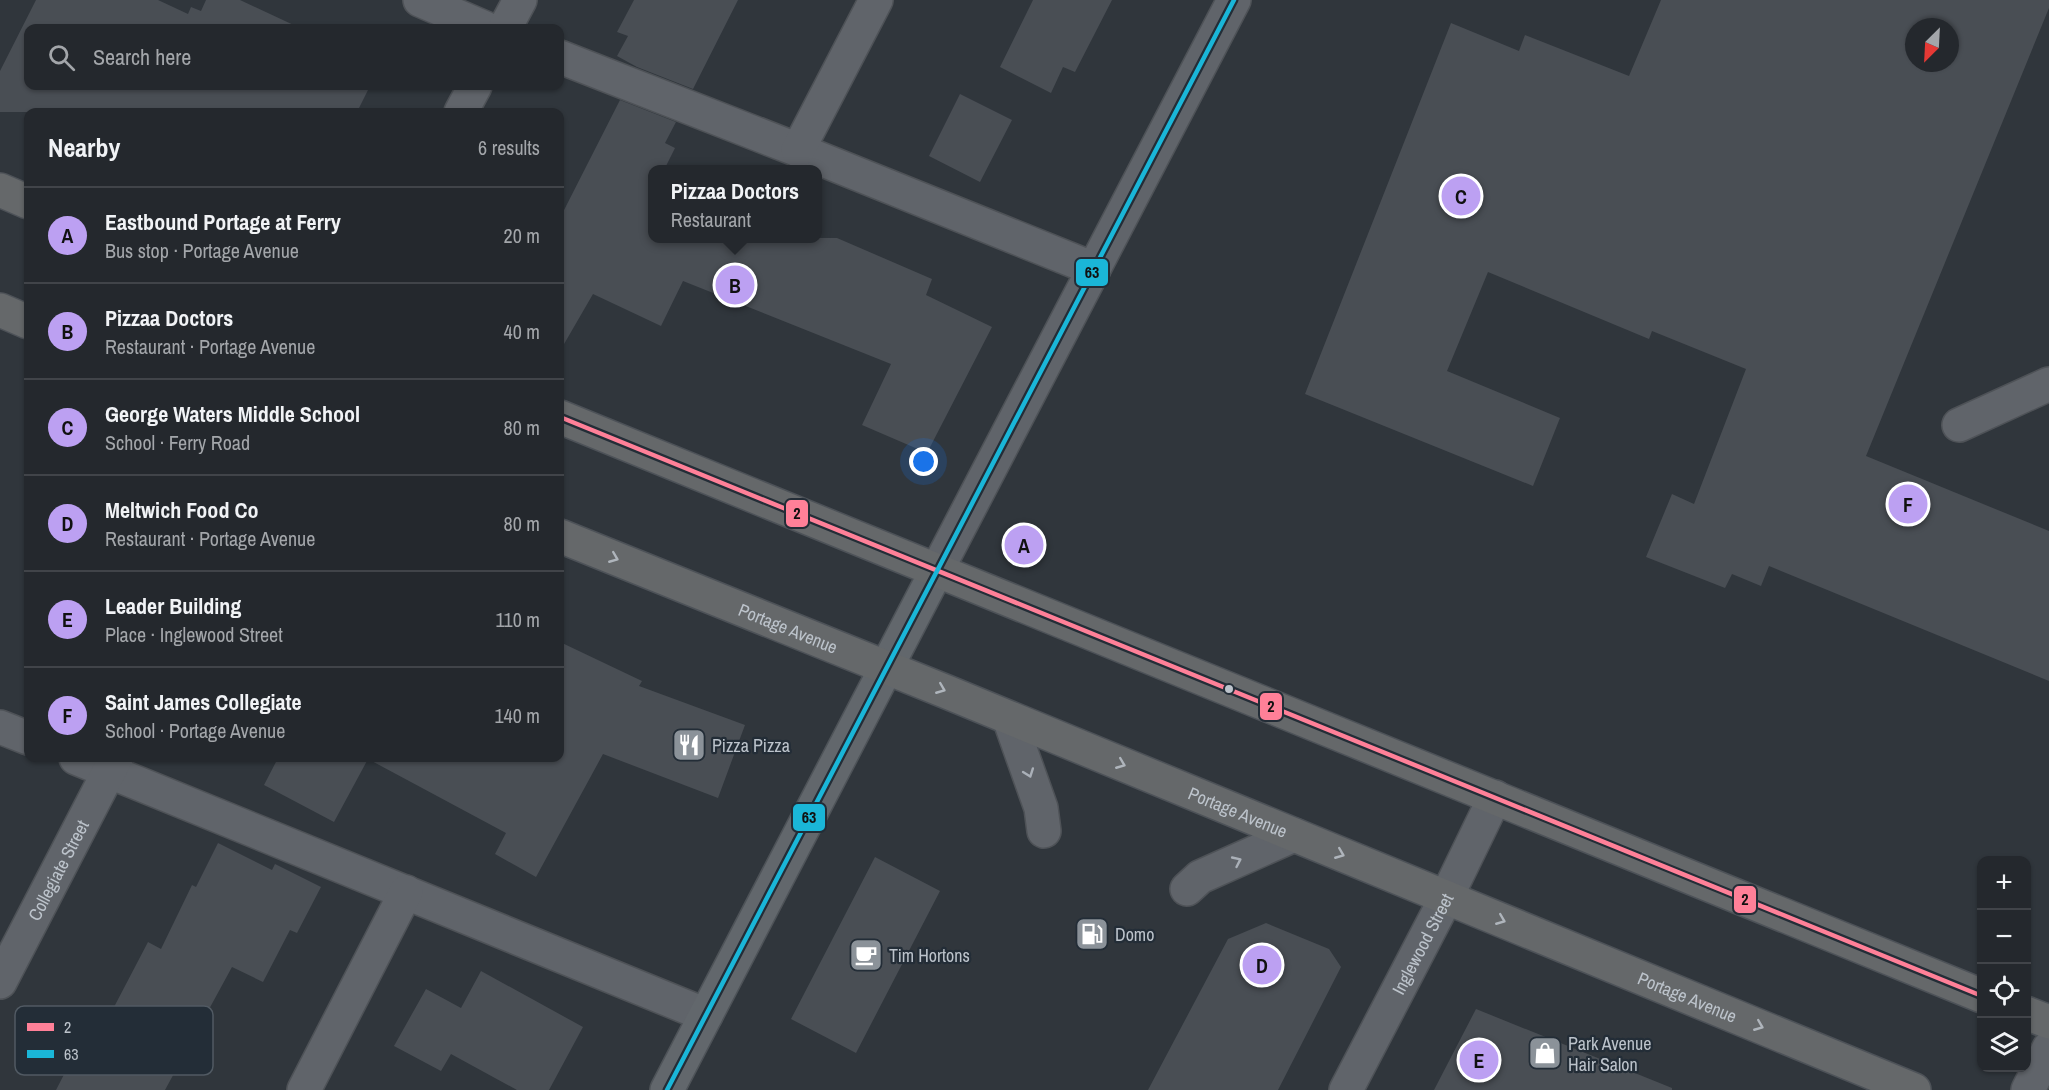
<!DOCTYPE html>
<html lang="en">
<head>
<meta charset="utf-8">
<style>
  :root { --surface:#24282d; --page:#2c3035; --text:#f1f3f6; --muted:#a3a6aa; --line:#414449; --accent:#bca0f2 }
  body { margin:0; font-family:"Archivo Narrow",sans-serif; background:var(--page); color:var(--text) }
  .controls { position:absolute; right:18px; bottom:18px; display:grid; overflow:hidden; border-radius:12px; box-shadow:0 2px 4px #0004 }
  .controls button { width:54px; height:54px; display:grid; place-items:center; padding:0; border:0; border-bottom:2px solid var(--line); background:var(--surface); color:var(--text); font:30px sans-serif }
  .compass { position:absolute; left:1905px; top:18px; width:54px; height:54px; border-radius:50%; background:var(--surface); box-shadow:0 2px 4px #0004; rotate:204deg }
  .you { position:absolute; left:924px; top:462px; width:21px; height:21px; margin:-15px; border:4px solid #fff; border-radius:50%; background:#1a73e8; box-shadow:0 0 0 9px #1a73e833 }
  .badge { display:grid; place-items:center; width:39px; height:39px; border-radius:50%; background:var(--accent); color:#111; font-size:20px; font-weight:700 }
  .pin { position:absolute; translate:-50% -50%; border:3px solid #fff; box-shadow:0 2px 6px #0006 }
  .popup { position:absolute; left:648px; top:165px; width:174px; height:78px; box-sizing:border-box; display:grid; place-content:center; border-radius:12px; background:var(--surface); filter:drop-shadow(0 2px 4px #0005); font-size:20px; white-space:nowrap; color:var(--muted) }
  .popup b { font-size:22px; color:var(--text) }
  .popup::after { content:''; position:absolute; left:50%; top:100%; margin-left:-12px; border:12px solid transparent; border-top-color:var(--surface) }
  .list { margin:0; padding:0; list-style:none }
  h2 { display:flex; justify-content:space-between; align-items:center; height:78px; margin:0; padding:0 24px; font-size:26px }
  h2 small { font-size:20px; font-weight:400; color:var(--muted) }
  .list li { display:grid; grid-template-columns:39px 1fr auto; gap:18px; align-items:center; box-sizing:border-box; height:96px; padding:0 24px; border-top:2px solid var(--line) }
  .list b { display:block; font-size:22px; white-space:nowrap }
  .list p { margin:0; font-size:20px; white-space:nowrap; color:var(--muted) }
  .list em { font-size:20px; font-style:normal; color:var(--muted) }
  .icon { flex:none; width:33px; height:33px; fill:none; stroke:currentColor; stroke-width:2; stroke-linecap:round; stroke-linejoin:round }
  .map { position:relative; flex:none; width:2049px; height:1090px; overflow:hidden }
  .search { position:absolute; background:var(--surface); box-shadow:0 2px 4px #0004; left:24px; top:24px; width:540px; height:66px; display:flex; align-items:center; gap:15px; box-sizing:border-box; padding:0 21px; border-radius:12px; color:var(--muted); font-size:22px }
  .panel { position:absolute; background:var(--surface); box-shadow:0 2px 4px #0004; left:24px; top:108px; width:540px; height:654px; border-radius:12px }
  .map>svg:first-child { display:block }
  .building { fill:#494e54; fill-rule:evenodd }
  .lines { fill:none; stroke-linecap:round; stroke-linejoin:round }
  .minor-casing { stroke:#4e5257; stroke-width:36 }
  .major-casing { stroke:#4e5358; stroke-width:36 }
  .highway-casing { stroke:#4d5258; stroke-width:36 }
  .minor { stroke:#60646a; stroke-width:33 }
  .major { stroke:#62676c; stroke-width:33 }
  .highway { stroke:#65686a; stroke-width:33 }
  .bus-1-casing { stroke:#232d37; stroke-width:9 }
  .bus-2-casing { stroke:#232d37; stroke-width:9 }
  .bus-1 { stroke:#ff8098; stroke-width:4.5 }
  .bus-2 { stroke:#1ab6d8; stroke-width:4.5 }
  .oneway { stroke:#afb5bc }
  .oneway2 { stroke:#aab0b8 }
  .bus-dot { fill:#bcc3cb; stroke:#232d37; stroke-width:2 }
  .labels { text-anchor:middle; dominant-baseline:central; stroke-width:4.5; stroke-linejoin:round; paint-order:stroke }
  .street-label { font-size:18px; fill:#bcc3cb; stroke:#232d37 }
  .poi-label { font-size:18px; fill:#bcc3cb; stroke:#232d37; text-anchor:start }
  .key { fill:#232d37; stroke:#515a63; stroke-width:1.5 }
  .key-label { font-size:16px; fill:#bcc3cb }
  .line-badge { stroke:#232d37; stroke-width:2 }
  .pale-badge-label { font-size:16px; text-anchor:middle; font-weight:bold; fill:#111 }
</style>
</head>
<body>
<div class="map">
<svg width="2049" height="1090" viewBox="0 0 2049 1090">
  <rect width="100%" height="100%" fill="#30363c"/>
  <path class="building" d="M 36,0 L 158,0 L 188,14 L 191,7 L 201,11 L 206,0 L 240,0 L 300,28 L 28,28 L 28,86 L 370,86 L 357,112 L 0,112 L 0,71 Z
    M 634,0 L 738,0 L 693,89 L 637,67 L 617,56 L 628,36 L 617,32 Z
    M 1033,0 L 1112,0 L 1075,72 L 1063,67 L 1051,93 L 1000,67 Z
    M 1661,0 L 2049,0 L 2049,8 L 1866,456 L 2049,531 L 2049,681 L 1769,566 L 1761,586 L 1732,574 L 1725,588 L 1646,557 L 1672,494 L 1694,504 L 1746,369 L 1652,331 L 1649,339 L 1488,272 L 1447,371 L 1560,418 L 1533,486 L 1305,394 L 1451,23 L 1519,51 L 1525,35 L 1629,76 ZM 1914,27 L 1950,27 L 1950,63 L 1914,63 Z
    M 960,94 L 1012,120 L 980,182 L 929,156 Z
    M 620,100 L 676,122 L 665,143 L 675,148 L 664,170 L 652,170 L 652,238 L 837,238 L 932,279 L 926,295 L 992,327 L 927,453 L 862,425 L 891,364 L 683,281 L 661,326 L 593,294 L 560,351 L 560,218 Z
    M 560,642 L 642,681 L 639,686 L 745,725 L 718,798 L 603,754 L 536,877 L 495,854 L 506,833 L 368,759 L 334,822 L 264,785 L 278,758 L 560,758 Z
    M 218,843 L 272,870 L 275,864 L 321,887 L 297,933 L 290,930 L 263,982 L 232,967 L 165,1090 L 56,1090 L 90,1024 L 102,1030 L 148,942 L 161,949 L 192,885 L 196,887 Z
    M 875,857 L 940,891 L 856,1053 L 791,1019 Z
    M 1266,923 L 1329,949 L 1341,967 L 1278,1090 L 1148,1090 L 1228,939 Z
    M 481,971 L 583,1027 L 549,1090 L 517,1090 L 451,1054 L 441,1071 L 394,1046 L 426,989 L 461,1008 Z
    M 1476,1009 L 1672,1088 L 1672,1090 L 1434,1090 Z"/>
  <g class="lines">
    <defs>
      <g id="minor">
        <path d="M 420,0 L 485,28"/>
        <path d="M 505,28 L 520,0"/>
        <path d="M 560,57 L 798,150 L 1094,269"/>
        <path d="M 461,112 L 475,86"/>
        <path d="M 798,150 L 876,0"/>
        <path d="M 1959,425 L 2049,384"/>
        <path d="M 937,570 L 1234,0"/>
        <path d="M 1009,718 L 1041,808 L 1044,831"/>
        <path d="M 0,727 L 28,738"/>
        <path d="M 76,758 L 706,1015"/>
        <path d="M 1187,889 L 1200,877 L 1294,835"/>
        <path id="s1" d="M 0,982 L 116,758"/>
        <path d="M 304,1090 L 406,892"/>
        <path id="s2" d="M 1346,1090 L 1446,898 L 1495,797"/>
        <path d="M 2028,1090 L 2049,1048"/>
      </g>
      <path id="major" d="M 667,1090 L 937,570"/>
      <g id="highway">
        <path d="M 0,190 L 28,202"/>
        <path d="M 0,310 L 28,322"/>
        <path d="M 560,417 L 1982,996"/>
        <path id="s3" d="M 560,536 L 947,692 L 1914,1090"/>
        <path d="M 2026,1013 L 2049,1022"/>
      </g>
    </defs>
    <use href="#minor" class="minor-casing"/>
    <use href="#major" class="major-casing"/>
    <use href="#highway" class="highway-casing"/>
    <use href="#minor" class="minor"/>
    <use href="#major" class="major"/>
    <use href="#highway" class="highway"/>
    <defs>
      <path id="bus-1" d="M 560,417 L 1982,996"/>
      <path id="bus-2" d="M 667,1090 L 1234,0"/>
    </defs>
    <use href="#bus-1" class="bus-1-casing"/>
    <use href="#bus-2" class="bus-2-casing"/>
    <use href="#bus-1" class="bus-1"/>
    <use href="#bus-2" class="bus-2"/>
  </g>
  <defs><path id="oneway-chevron" d="M-2-3.5L2.5 0L-2 3.5" fill="none" stroke-width="1.6" stroke-linecap="round" stroke-linejoin="round" transform="scale(1.5)"/></defs>
  <g class="oneway">
    <use href="#oneway-chevron" transform="translate(614 558) rotate(22)"/>
    <use href="#oneway-chevron" transform="translate(941 689) rotate(22)"/>
    <use href="#oneway-chevron" transform="translate(1121 764) rotate(22)"/>
    <use href="#oneway-chevron" transform="translate(1340 854) rotate(22)"/>
    <use href="#oneway-chevron" transform="translate(1501 920) rotate(22)"/>
    <use href="#oneway-chevron" transform="translate(1759 1026) rotate(22)"/>
  </g>
  <g class="oneway2">
    <use href="#oneway-chevron" transform="translate(1029 773) rotate(70)"/>
    <use href="#oneway-chevron" transform="translate(1237 861) rotate(-25)"/>
  </g>
  <defs>
    <symbol id="restaurant-square" viewBox="-11 -11 22 22"><rect x="-9" y="-9" width="18" height="18" rx="4" fill="#8b9299" stroke="#232d37"/><path d="M-5-6h1v4h1v-4h1v4h1v-4h1v5L-1.5 .5V6h-2V.5L-5-1ZM5-6V6H3V1.5H1.5Q1.5-4 5-6Z" fill="#fff"/></symbol>
    <symbol id="fuel-square" viewBox="-11 -11 22 22"><rect x="-9" y="-9" width="18" height="18" rx="4" fill="#8b9299" stroke="#232d37"/><path d="M-5.5-6h7V0h2V4h1.3V-2.5L3-4.5l.8-.8L6-3V5H2.5V1h-1V6h-7ZM-4.2-4.7v3.2H.2V-4.7Z" fill="#fff"/></symbol>
    <symbol id="cafe-square" viewBox="-11 -11 22 22"><rect x="-9" y="-9" width="18" height="18" rx="4" fill="#8b9299" stroke="#232d37"/><path d="M-5.5-4.5H6V0H3Q3 3.5 0 3.5H-2.5Q-5.5 3.5-5.5 0ZM3-3.2v2h1.7v-2ZM-6 4.5H4V6H-6Z" fill="#fff"/></symbol>
    <symbol id="shop-square" viewBox="-11 -11 22 22"><rect x="-9" y="-9" width="18" height="18" rx="4" fill="#8b9299" stroke="#232d37"/><path d="M-5-2.5h2.3a2.7 3.5 0 0 1 5.4 0H5L5.5 6h-11ZM-1.5-2.5h3a1.5 2.3 0 0 0-3 0Z" fill="#fff"/></symbol>
  </defs>
  <g fill-rule="evenodd">
    <use href="#restaurant-square" x="670" y="726" width="38" height="38"/>
    <use href="#fuel-square" x="1073" y="915" width="38" height="38"/>
    <use href="#cafe-square" x="847" y="936" width="38" height="38"/>
    <use href="#shop-square" x="1526" y="1034" width="38" height="38"/>
  </g>
  <circle class="bus-dot" cx="1229" cy="689" r="5"/>
  <g class="labels">
    <g class="street-label">
      <text stroke="none"><textPath href="#s3" startOffset="246">Portage Avenue</textPath></text>
      <text stroke="none"><textPath href="#s3" startOffset="732">Portage Avenue</textPath></text>
      <text stroke="none"><textPath href="#s1" startOffset="126">Collegiate Street</textPath></text>
      <text stroke="none"><textPath href="#s2" startOffset="165">Inglewood Street</textPath></text>
      <text stroke="none"><textPath href="#s3" startOffset="1218">Portage Avenue</textPath></text>
    </g>
    <g class="poi-label">
      <text x="712" y="745">Pizza Pizza</text>
      <text x="1115" y="934">Domo</text>
      <text x="889" y="955">Tim Hortons</text>
      <text x="1568" y="1043">Park Avenue<tspan x="1568" dy="21">Hair Salon</tspan></text>
    </g>
  </g>
  <rect x="15" y="1006" width="198" height="69" rx="9" class="key"/>
  <rect x="27" y="1023" width="27" height="8" fill="#ff8098"/>
  <rect x="27" y="1050" width="27" height="8" fill="#1ab6d8"/>
  <g class="key-label">
    <text x="64" y="1033">2</text>
    <text x="64" y="1060">63</text>
  </g>
  <g class="line-badge">
    <rect x="1075" y="258" width="34" height="29" rx="6" fill="#1ab6d8"/>
    <rect x="785" y="499" width="24" height="29" rx="6" fill="#ff8098"/>
    <rect x="1259" y="692" width="24" height="29" rx="6" fill="#ff8098"/>
    <rect x="792" y="803" width="34" height="29" rx="6" fill="#1ab6d8"/>
    <rect x="1733" y="885" width="24" height="29" rx="6" fill="#ff8098"/>
  </g>
  <g class="pale-badge-label">
    <text x="1092" y="278">63</text>
    <text x="797" y="519">2</text>
    <text x="1271" y="712">2</text>
    <text x="809" y="823">63</text>
    <text x="1745" y="905">2</text>
  </g>
</svg>
<div class="controls">
<button>+</button>
<button>−</button>
<button><svg class="icon" aria-label="locate" viewBox="0 0 24 24"><circle cx="12" cy="12" r="6"/><path d="M12 2v4M12 18v4M2 12h4M18 12h4"/></svg></button>
<button><svg class="icon" aria-label="layers" viewBox="0 0 24 24"><path d="M12 4l9 5-9 5-9-5zM3 14l9 5 9-5"/></svg></button>
</div>
<svg class="compass" viewBox="-18 -18 36 36"><path d="M0-13l5 13h-10z" fill="#e53935"/><path d="M0 13l5-13h-10z" fill="#a3a6aa"/></svg>
<div class="you"></div>
<div class="pin badge" style="left:1024px;top:545px">A</div>
<div class="pin badge" style="left:735px;top:285px">B</div>
<div class="popup"><b>Pizzaa Doctors</b>Restaurant</div>
<div class="pin badge" style="left:1461px;top:196px">C</div>
<div class="pin badge" style="left:1262px;top:965px">D</div>
<div class="pin badge" style="left:1479px;top:1060px">E</div>
<div class="pin badge" style="left:1908px;top:504px">F</div>
<div class="search"><svg class="icon" aria-label="search" viewBox="0 0 24 24"><circle cx="10" cy="10" r="6"/><path d="M15 15l6 6"/></svg>Search here</div>
<section class="panel">
<h2>Nearby<small>6 results</small></h2>
<ul class="list">
<li><span class="badge">A</span><div><b>Eastbound Portage at Ferry</b><p>Bus stop · Portage Avenue</p></div><em>20 m</em></li>
<li><span class="badge">B</span><div><b>Pizzaa Doctors</b><p>Restaurant · Portage Avenue</p></div><em>40 m</em></li>
<li><span class="badge">C</span><div><b>George Waters Middle School</b><p>School · Ferry Road</p></div><em>80 m</em></li>
<li><span class="badge">D</span><div><b>Meltwich Food Co</b><p>Restaurant · Portage Avenue</p></div><em>80 m</em></li>
<li><span class="badge">E</span><div><b>Leader Building</b><p>Place · Inglewood Street</p></div><em>110 m</em></li>
<li><span class="badge">F</span><div><b>Saint James Collegiate</b><p>School · Portage Avenue</p></div><em>140 m</em></li>
</ul>
</section>
</div>
</body>
</html>
